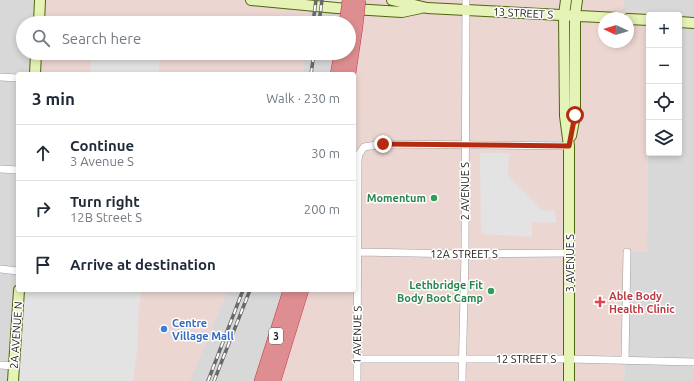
<!DOCTYPE html>
<html lang="en">
<head>
<meta charset="utf-8">
<style>
  :root { --surface:#fff; --page:#f6f6f7; --text:#1f2937; --muted:#747a83; --line:#e0e1e3 }
  body { margin:0; font-family:Ubuntu,sans-serif; background:var(--page); color:var(--text) }
  .controls { position:absolute; right:12px; top:12px; display:grid; overflow:hidden; border-radius:4px; box-shadow:0 2px 6px #0003 }
  .controls button { width:36px; height:36px; display:grid; place-items:center; padding:0; border:0; border-bottom:1px solid var(--line); background:var(--surface); color:var(--text); font:20px sans-serif }
  .compass { position:absolute; left:598px; top:12px; width:36px; height:36px; border-radius:50%; background:var(--surface); box-shadow:0 2px 6px #0003; rotate:274deg }
  .stop { position:absolute; width:12px; height:12px; margin:-9px; border:3px solid #b52b10; border-radius:50%; background:#fff }
  .stop.end { background:#b52b10; border-color:#fff; box-shadow:0 1px 4px #0008 }
  .list { margin:0; padding:0; list-style:none }
  h2 { display:flex; justify-content:space-between; align-items:center; height:52px; margin:0; padding:0 16px; font-size:17px }
  h2 small { font-size:13px; font-weight:400; color:var(--muted) }
  .list li { display:grid; grid-template-columns:26px 1fr auto; gap:12px; align-items:center; box-sizing:border-box; height:56px; padding:0 16px; border-top:1px solid var(--line) }
  .list b { display:block; font-size:15px; white-space:nowrap }
  .list p { margin:0; font-size:13px; white-space:nowrap; color:var(--muted) }
  .list em { font-size:13px; font-style:normal; color:var(--muted) }
  .icon { flex:none; width:22px; height:22px; fill:none; stroke:currentColor; stroke-width:2; stroke-linecap:round; stroke-linejoin:round }
  .map { position:relative; flex:none; width:694px; height:381px; overflow:hidden }
  .search { position:absolute; background:var(--surface); box-shadow:0 2px 6px #0003; left:16px; top:16px; width:340px; height:44px; display:flex; align-items:center; gap:10px; box-sizing:border-box; padding:0 14px; border-radius:22px; color:var(--muted); font-size:15px }
  .panel { position:absolute; background:var(--surface); box-shadow:0 2px 6px #0003; left:16px; top:72px; width:340px; height:220px; border-radius:4px }
  .map>svg:first-child { display:block }
  .residential { fill:#d9d8d8; fill-rule:evenodd }
  .commercial { fill:#ecd6d1; fill-rule:evenodd }
  .parking { fill:#e3e3e3 }
  .lines { fill:none; stroke-linecap:round; stroke-linejoin:round }
  .street-casing { stroke:#9f9f9f; stroke-width:8 }
  .secondary-casing { stroke:#4e660d; stroke-width:12 }
  .highway-casing { stroke:#c6324c; stroke-width:14 }
  .street { stroke:#fff; stroke-width:7 }
  .secondary { stroke:#e6f3b7; stroke-width:10 }
  .highway { stroke:#de8e90; stroke-width:13 }
  .rail-casing { stroke:#696969; stroke-width:3.5 }
  .rail { stroke:#fff; stroke-width:2; stroke-dasharray:6; stroke-linecap:butt }
  .highway-bridge-casing { stroke:#c6324c; stroke-width:14; stroke-linecap:butt }
  .highway-bridge { stroke:#de8e90; stroke-width:13 }
  .route { stroke:#b52b10; stroke-width:5 }
  .leisure-dot { fill:#2e9e5b; stroke:#fff; stroke-width:1.5 }
  .health-dot { fill:#e0444e; stroke:#fff; stroke-width:1.5 }
  .shop-dot { fill:#3f7fe0; stroke:#fff; stroke-width:1.5 }
  .labels { text-anchor:middle; dominant-baseline:central; stroke-width:3; stroke-linejoin:round; paint-order:stroke }
  .shield { fill:#fff; stroke:#5f5f5f; stroke-width:1 }
  .shield-label { font-size:10px; font-weight:bold; fill:#1b1b1b }
  .street-label { font-size:11px; fill:#1b1b1b; stroke:#fff }
  .leisure-label { font-size:11px; font-weight:bold; fill:#27864d; stroke:#fff; text-anchor:end }
  .health-label { font-size:11px; font-weight:bold; fill:#be3a42; stroke:#fff; text-anchor:start }
  .shop-label { font-size:11px; font-weight:bold; fill:#366cbe; stroke:#fff; text-anchor:start }
</style>
</head>
<body>
<div class="map">
<svg width="694" height="381" viewBox="0 0 694 381">
  <rect width="100%" height="100%" fill="#eceae1"/>
  <path class="residential" d="M 0,0 L 247,0 L 337,8 L 344,23 L 23,23 L 23,53 L 341,53 L 337,74 L 18,74 L 18,290 L 290,290 L 261,381 L 0,381 Z
    M 624,0 L 694,0 L 694,381 L 624,381 L 627,252 L 647,252 L 648,12 L 623,10 ZM 649,15 L 679,15 L 679,153 L 649,153 Z"/>
  <path class="commercial" d="M 41,0 L 251,0 L 311,5 L 309,23 L 39,23 Z
    M 363,0 L 624,0 L 623,10 L 648,12 L 647,252 L 627,252 L 624,381 L 281,381 L 294,340 L 306,290 L 354,290 L 354,74 ZM 604,18 L 628,18 L 628,42 L 604,42 Z
    M 36,53 L 306,53 L 303,74 L 35,74 Z
    M 19,290 L 228,290 L 190,381 L 13,381 Z"/>
  <path class="parking" d="M 91,53 L 160,53 L 159,74 L 90,74 Z
    M 480,153 L 509,153 L 508,176 L 542,210 L 555,211 L 556,223 L 532,222 L 532,237 L 481,234 Z
    M 19,290 L 149,290 L 149,292 L 141,291 L 140,305 L 139,305 L 137,352 L 133,381 L 13,381 Z"/>
  <g class="lines">
    <defs>
      <path id="street" d="M 0,77 L 18,78
        M 0,169 L 18,170
        M 358,252 L 465,254 L 570,253
        M 0,269 L 18,271
        M 357,359 L 569,359 L 694,362
        M 625,360 L 627,252
        M 0,365 L 14,366
        M 357,381 L 358,160 L 359,154 L 364,147 L 383,144 L 569,146
        M 462,381 L 465,254 L 466,0"/>
      <path id="secondary" d="M 251,0 L 337,8 L 402,12 L 421,8
        M 392,0 L 427,8 L 618,18
        M 566,0 L 564,15 L 565,116 L 569,146 L 569,381
        M 628,19 L 649,20
        M 679,22 L 694,23
        M 39,23 L 40,0
        M 35,74 L 36,53
        M 571,136 L 575,115 L 575,15 L 577,0
        M 13,381 L 19,290"/>
      <path id="highway" d="M 337,74 L 341,53
        M 349,74 L 356,27
        M 261,381 L 290,290
        M 274,381 L 302,290"/>
    </defs>
    <use href="#street" class="street-casing"/>
    <use href="#secondary" class="secondary-casing"/>
    <use href="#highway" class="highway-casing"/>
    <use href="#street" class="street"/>
    <use href="#secondary" class="secondary"/>
    <use href="#highway" class="highway"/>
    <defs>
      <path id="rail" d="M 313,23 L 316,0
        M 319,23 L 322,0
        M 311,74 L 314,53
        M 208,381 L 243,290
        M 214,381 L 250,290"/>
    </defs>
    <use href="#rail" class="rail-casing"/>
    <use href="#rail" class="rail"/>
    <defs>
      <path id="highway-bridge" d="M 346,23 L 349,0
        M 356,27 L 359,0"/>
    </defs>
    <use href="#highway-bridge" class="highway-bridge-casing"/>
    <use href="#highway-bridge" class="highway-bridge"/>
  </g>
  <g class="lines">
    <path class="route" d="M 383,144 L 569,146 L 575,115"/>
  </g>
  <g class="leisure-dot">
    <circle cx="434" cy="198" r="4"/>
    <circle cx="491" cy="291" r="4"/>
  </g>
  <path class="health-dot" d="M598 296h4v4h4v4h-4v4h-4v-4h-4v-4h4z"/>
  <circle class="shop-dot" cx="164" cy="329" r="4"/>
  <g class="labels">
    <rect class="shield" x="269" y="328" width="14" height="16" rx="3"/>
    <g class="shield-label">
      <text x="276" y="336">3</text>
    </g>
    <g class="street-label">
      <text transform="translate(523 13) rotate(3)">13 STREET S</text>
      <text transform="translate(465 191) rotate(-90)">2 AVENUE S</text>
      <text x="464" y="254">12A STREET S</text>
      <text transform="translate(570 263) rotate(-90)">3 AVENUE S</text>
      <text transform="translate(16 335) rotate(-86)">2A AVENUE N</text>
      <text transform="translate(357 335) rotate(-89)">1 AVENUE S</text>
      <text x="526" y="359">12 STREET S</text>
    </g>
    <g class="leisure-label">
      <text x="426" y="198">Momentum</text>
      <text x="483" y="285">Lethbridge Fit<tspan x="483" dy="13">Body Boot Camp</tspan></text>
    </g>
    <g class="health-label">
      <text x="609" y="296">Able Body<tspan x="609" dy="13">Health Clinic</tspan></text>
    </g>
    <g class="shop-label">
      <text x="172" y="323">Centre<tspan x="172" dy="13">Village Mall</tspan></text>
    </g>
  </g>
</svg>
<div class="controls">
<button>+</button>
<button>−</button>
<button><svg class="icon" aria-label="locate" viewBox="0 0 24 24"><circle cx="12" cy="12" r="6"/><path d="M12 2v4M12 18v4M2 12h4M18 12h4"/></svg></button>
<button><svg class="icon" aria-label="layers" viewBox="0 0 24 24"><path d="M12 4l9 5-9 5-9-5zM3 14l9 5 9-5"/></svg></button>
</div>
<svg class="compass" viewBox="-18 -18 36 36"><path d="M0-13l5 13h-10z" fill="#e53935"/><path d="M0 13l5-13h-10z" fill="#747a83"/></svg>
<div class="stop" style="left:575px;top:115px"></div>
<div class="stop end" style="left:383px;top:144px"></div>
<div class="search"><svg class="icon" aria-label="search" viewBox="0 0 24 24"><circle cx="10" cy="10" r="6"/><path d="M15 15l6 6"/></svg>Search here</div>
<section class="panel">
<h2>3 min<small>Walk · 230 m</small></h2>
<ul class="list">
<li><svg class="icon" aria-label="ahead" viewBox="0 0 24 24"><path d="M12 20V5M6 11l6-6 6 6"/></svg><div><b>Continue</b><p>3 Avenue S</p></div><em>30 m</em></li>
<li><svg class="icon" aria-label="right" viewBox="0 0 24 24"><path d="M7 20v-9h11M14 6l5 5-5 5"/></svg><div><b>Turn right</b><p>12B Street S</p></div><em>200 m</em></li>
<li><svg class="icon" aria-label="arrive" viewBox="0 0 24 24"><path d="M6 21V4h12l-3 4 3 4H6"/></svg><div><b>Arrive at destination</b></div></li>
</ul>
</section>
</div>
</body>
</html>
